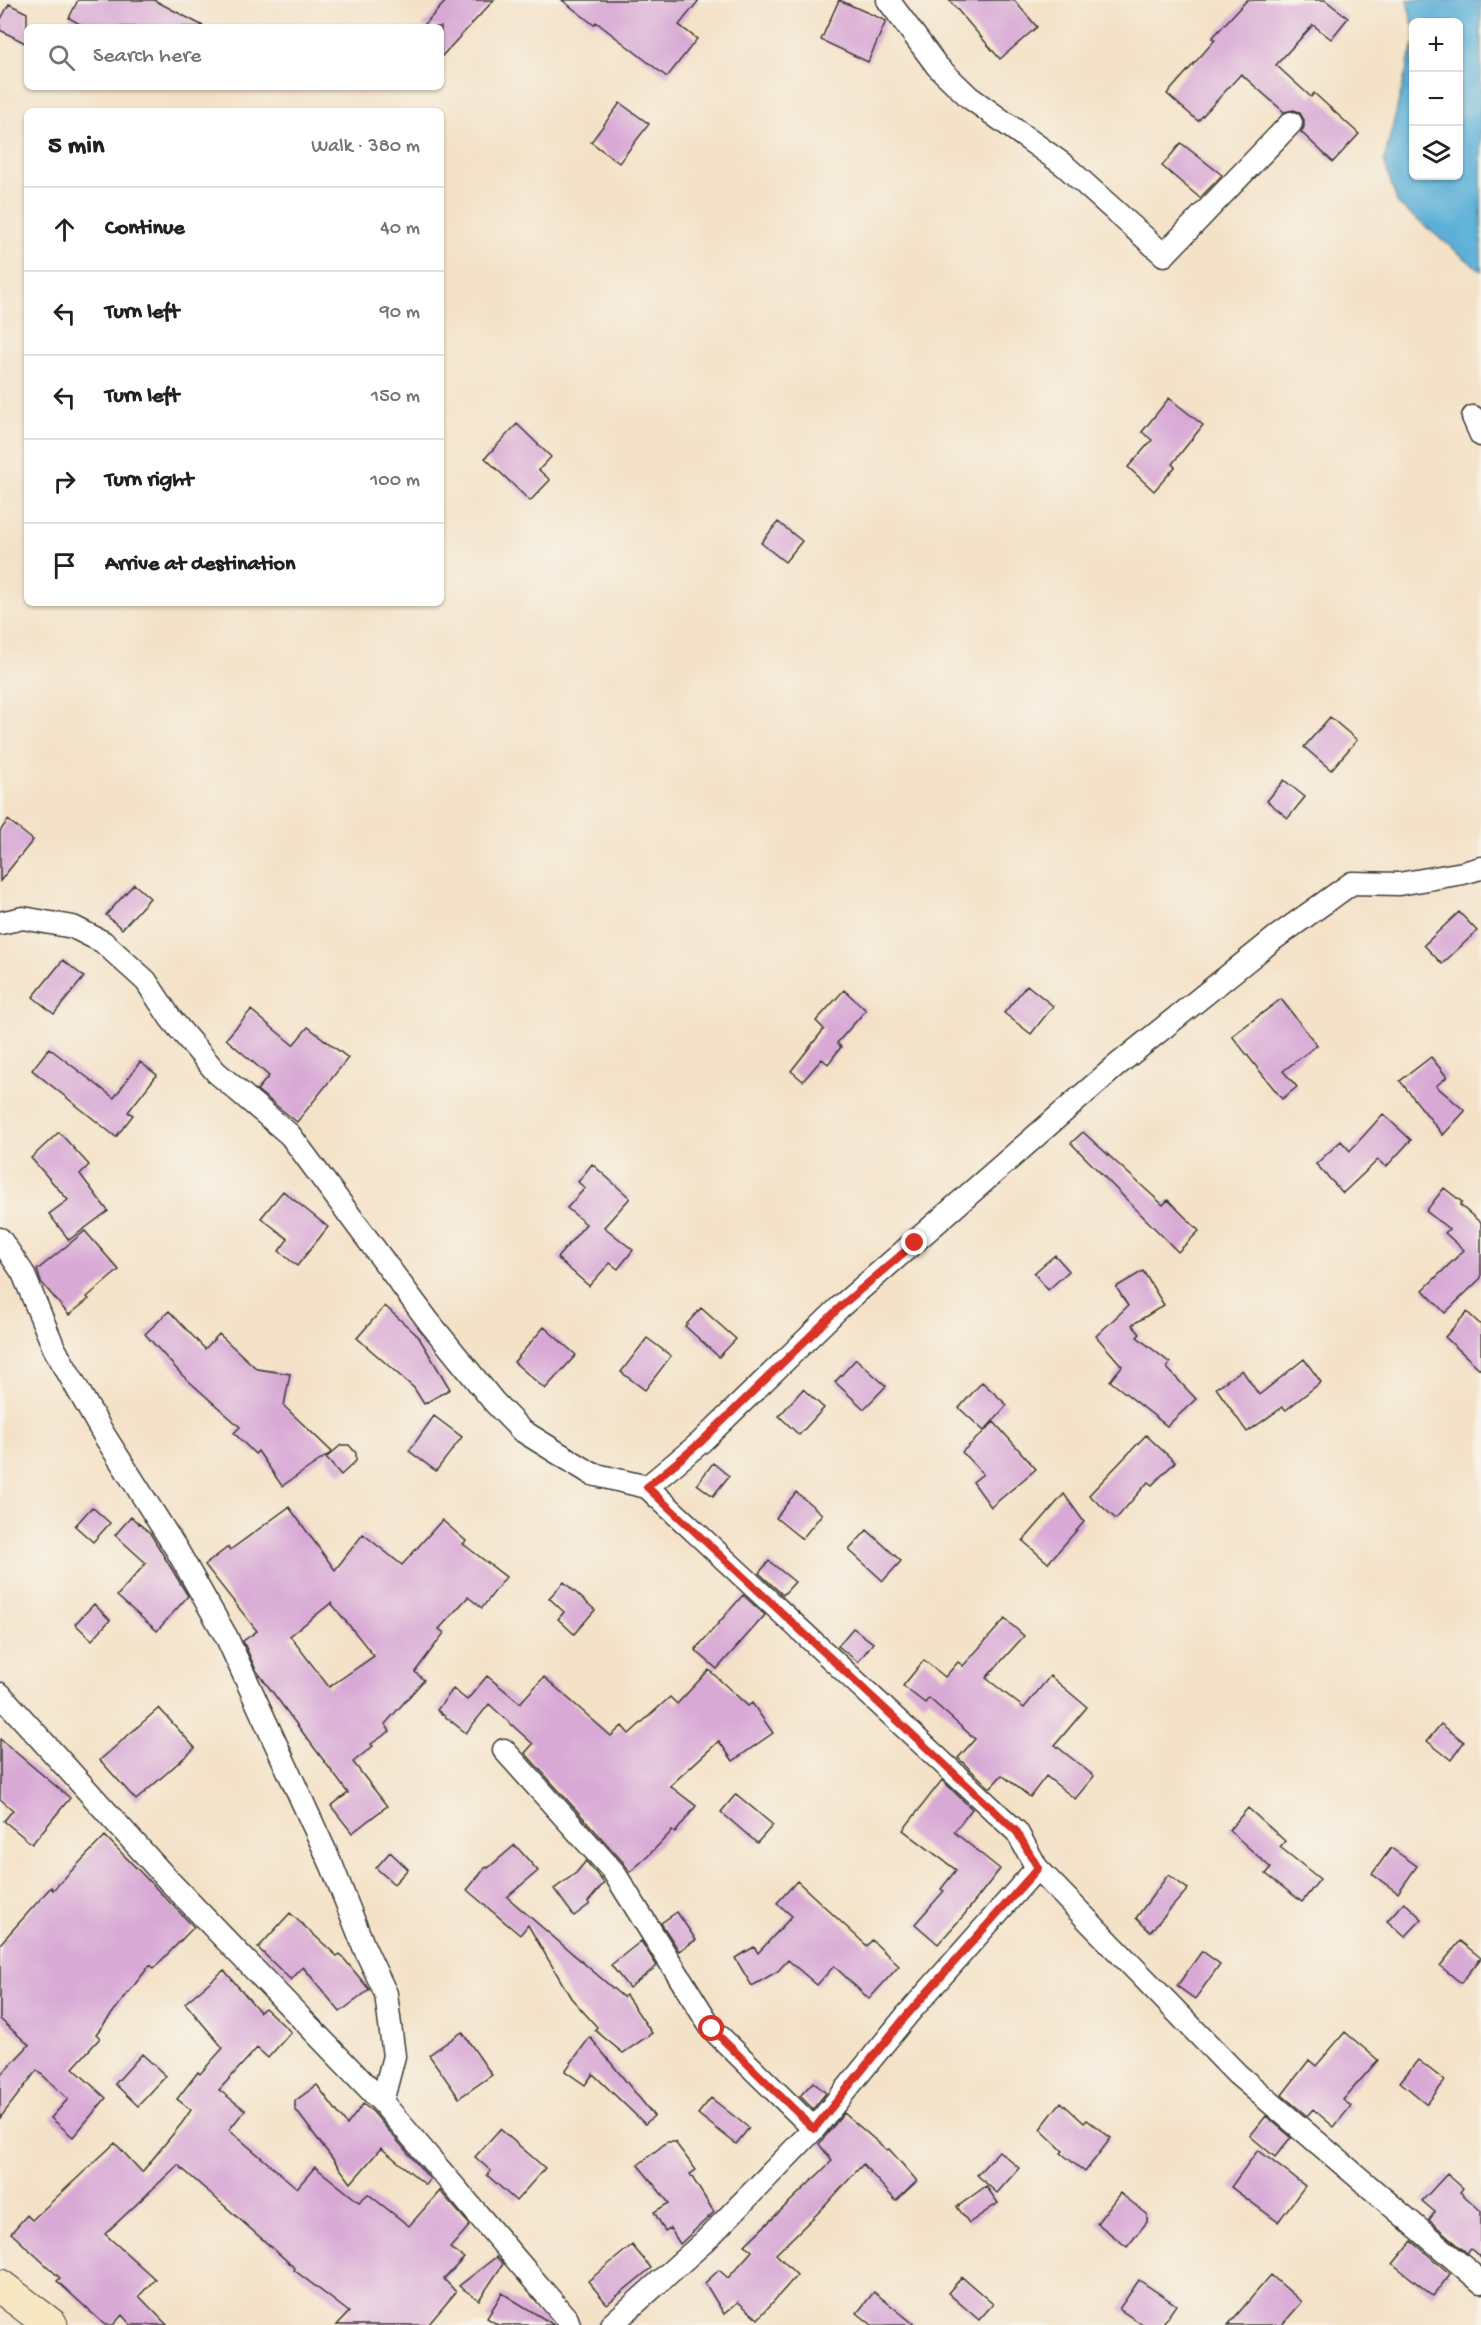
<!DOCTYPE html>
<html lang="en">
<head>
<meta charset="utf-8">
<style>
  :root { --surface:#fff; --page:#f2f2f2; --text:#202124; --muted:#757577; --line:#e0e0e0 }
  body { margin:0; font-family:"Gochi Hand",sans-serif; background:var(--page); color:var(--text) }
  .controls { position:absolute; right:18px; top:18px; display:grid; overflow:hidden; border-radius:9px; box-shadow:0 2px 4px #0004 }
  .controls button { width:54px; height:54px; display:grid; place-items:center; padding:0; border:0; border-bottom:2px solid var(--line); background:var(--surface); color:var(--text); font:30px sans-serif }
  .stop { position:absolute; width:18px; height:18px; margin:-14px; border:4px solid #d93025; border-radius:50%; background:#fff }
  .stop.end { background:#d93025; border-color:#fff; box-shadow:0 2px 6px #0008 }
  .list { margin:0; padding:0; list-style:none }
  h2 { display:flex; justify-content:space-between; align-items:center; height:78px; margin:0; padding:0 24px; font-size:26px }
  h2 small { font-size:20px; font-weight:400; color:var(--muted) }
  .list li { display:grid; grid-template-columns:39px 1fr auto; gap:18px; align-items:center; box-sizing:border-box; height:84px; padding:0 24px; border-top:2px solid var(--line) }
  .list b { display:block; font-size:22px; white-space:nowrap }
  .list em { font-size:20px; font-style:normal; color:var(--muted) }
  .icon { flex:none; width:33px; height:33px; fill:none; stroke:currentColor; stroke-width:2; stroke-linecap:round; stroke-linejoin:round }
  .map { position:relative; flex:none; width:1481px; height:2325px; overflow:hidden }
  .search { position:absolute; background:var(--surface); box-shadow:0 2px 4px #0004; left:24px; top:24px; width:420px; height:66px; display:flex; align-items:center; gap:15px; box-sizing:border-box; padding:0 21px; border-radius:9px; color:var(--muted); font-size:22px }
  .panel { position:absolute; background:var(--surface); box-shadow:0 2px 4px #0004; left:24px; top:108px; width:420px; height:498px; border-radius:9px }
  .map>svg:first-child { display:block }
  .water { fill:#5cb0d8; stroke:#3c667a; stroke-width:1.5 }
  .building { fill:#d8a9d5; fill-rule:evenodd }
  .lines { fill:none; stroke-linecap:round; stroke-linejoin:round }
  .street-casing { stroke:#3c3a36; stroke-width:25 }
  .secondary-casing { stroke:#3c3a36; stroke-width:35 }
  .street { stroke:#fff; stroke-width:22 }
  .secondary { stroke:#f7e8c3; stroke-width:33 }
  .route { stroke:#d93025; stroke-width:8 }
</style>
</head>
<body>
<div class="map">
<svg width="1481" height="2325" viewBox="0 0 1481 2325">
  <rect width="100%" height="100%" fill="#f7f3e8"/>
  <filter id="ink" filterUnits="userSpaceOnUse"><feTurbulence type="fractalNoise" baseFrequency=".0167" numOctaves="2"/><feDisplacementMap in="SourceGraphic" scale="12" xChannelSelector="R" yChannelSelector="G"/><feConvolveMatrix kernelMatrix="1 2 1 2 8 2 1 2 1" color-interpolation-filters="sRGB"/></filter>
  <filter id="wash" filterUnits="userSpaceOnUse"><feTurbulence type="fractalNoise" baseFrequency=".008" numOctaves="4" result="noise"/><feDisplacementMap in="SourceGraphic" scale="24" xChannelSelector="R" yChannelSelector="G"/><feGaussianBlur stdDeviation="1.35" result="paint"/><feColorMatrix in="noise" values="0 0 0 0 0 0 0 0 0 0 0 0 0 0 0 0 0 1.4 0 .05"/><feComposite in="paint" operator="in"/></filter>
  <g filter="url(#wash)">
    <rect width="100%" height="100%" fill="#f4e2c8"/>
    <path class="water" d="M 1407,0 L 1481,0 L 1481,271 L 1398,204 L 1384,161 L 1413,44 L 1414,176 L 1458,176 L 1458,22 L 1414,22 L 1413,25 Z"/>
    <g id="blocks">
      <path class="building" d="M 78,0 L 154,0 L 205,27 L 85,27 L 69,18 Z
        M 447,0 L 494,0 L 441,57 L 441,27 L 422,27 Z
        M 562,0 L 699,0 L 679,25 L 697,39 L 667,77 L 596,22 L 594,25 Z
        M 839,0 L 886,21 L 868,62 L 821,40 Z
        M 949,0 L 1014,0 L 1037,27 L 1000,59 Z
        M 1247,0 L 1325,0 L 1348,18 L 1331,39 L 1313,25 L 1276,65 L 1311,97 L 1314,93 L 1359,134 L 1333,162 L 1301,132 L 1304,127 L 1304,120 L 1300,113 L 1294,110 L 1284,112 L 1241,74 L 1198,121 L 1167,94 L 1215,40 L 1212,38 Z
        M 9,4 L 27,13 L 27,44 L 0,30 L 0,21 Z
        M 620,103 L 649,124 L 619,163 L 591,142 Z
        M 1181,143 L 1222,175 L 1200,198 L 1162,166 Z
        M 1169,398 L 1203,425 L 1172,464 L 1175,467 L 1154,491 L 1128,467 L 1152,440 L 1142,432 Z
        M 517,424 L 551,457 L 539,470 L 550,480 L 530,501 L 485,458 Z
        M 778,522 L 802,541 L 785,562 L 761,543 Z
        M 1330,717 L 1357,740 L 1331,770 L 1304,747 Z
        M 1284,780 L 1305,797 L 1288,818 L 1267,801 Z
        M 8,820 L 33,840 L 0,881 L 0,831 Z
        M 134,884 L 150,898 L 122,929 L 106,915 Z
        M 1459,912 L 1477,931 L 1442,964 L 1424,945 Z
        M 63,960 L 84,977 L 54,1014 L 33,997 Z
        M 1027,985 L 1053,1006 L 1031,1034 L 1004,1013 Z
        M 844,990 L 866,1010 L 837,1043 L 841,1047 L 828,1064 L 822,1059 L 803,1081 L 791,1071 L 824,1029 L 816,1021 Z
        M 1281,999 L 1317,1045 L 1283,1071 L 1297,1087 L 1282,1099 L 1232,1036 Z
        M 251,1010 L 293,1045 L 308,1027 L 348,1058 L 297,1122 L 257,1090 L 269,1076 L 226,1039 Z
        M 49,1048 L 114,1098 L 140,1062 L 157,1075 L 128,1112 L 133,1115 L 116,1137 L 32,1070 Z
        M 1431,1057 L 1447,1077 L 1436,1086 L 1465,1111 L 1443,1135 L 1400,1081 Z
        M 1383,1114 L 1411,1140 L 1386,1167 L 1378,1160 L 1343,1193 L 1316,1164 L 1341,1141 L 1350,1151 Z
        M 59,1132 L 89,1165 L 80,1174 L 108,1211 L 69,1240 L 49,1214 L 68,1200 L 31,1158 Z
        M 1083,1132 L 1163,1205 L 1168,1200 L 1199,1231 L 1178,1252 L 1071,1143 Z
        M 592,1164 L 630,1198 L 604,1227 L 633,1250 L 618,1269 L 610,1263 L 589,1286 L 557,1258 L 586,1224 L 567,1208 L 585,1188 L 578,1182 Z
        M 1444,1188 L 1462,1202 L 1460,1205 L 1481,1223 L 1481,1278 L 1445,1313 L 1423,1290 L 1464,1250 L 1445,1233 L 1449,1229 L 1426,1211 Z
        M 283,1191 L 328,1227 L 297,1266 L 279,1251 L 288,1239 L 261,1218 Z
        M 85,1231 L 119,1270 L 87,1297 L 89,1299 L 69,1315 L 41,1282 L 37,1270 Z
        M 1055,1255 L 1069,1271 L 1048,1290 L 1034,1273 Z
        M 1143,1271 L 1164,1305 L 1132,1325 L 1140,1334 L 1137,1337 L 1170,1363 L 1167,1368 L 1196,1399 L 1167,1426 L 1110,1381 L 1122,1366 L 1096,1336 L 1128,1306 L 1116,1287 Z
        M 385,1306 L 418,1336 L 450,1389 L 424,1404 L 414,1388 L 357,1338 Z
        M 701,1308 L 736,1339 L 719,1357 L 685,1326 Z
        M 169,1311 L 205,1349 L 219,1334 L 257,1369 L 290,1374 L 284,1406 L 332,1452 L 282,1486 L 258,1451 L 255,1454 L 234,1433 L 240,1427 L 182,1375 L 145,1334 Z
        M 1467,1312 L 1481,1325 L 1481,1370 L 1445,1337 Z
        M 544,1327 L 576,1355 L 545,1389 L 514,1362 Z
        M 647,1338 L 671,1356 L 645,1390 L 621,1372 Z
        M 856,1359 L 886,1386 L 864,1409 L 835,1382 Z
        M 1304,1359 L 1321,1382 L 1286,1410 L 1283,1407 L 1247,1432 L 1216,1388 L 1242,1370 L 1259,1395 Z
        M 982,1382 L 1007,1405 L 984,1431 L 959,1408 Z
        M 803,1389 L 824,1408 L 799,1435 L 779,1416 Z
        M 434,1416 L 462,1437 L 436,1471 L 409,1451 Z
        M 994,1422 L 1036,1469 L 991,1507 L 973,1482 L 983,1474 L 962,1452 Z
        M 1146,1435 L 1175,1462 L 1152,1485 L 1148,1482 L 1116,1519 L 1089,1495 Z
        M 341,1445 L 349,1445 L 356,1453 L 356,1461 L 341,1475 L 326,1458 Z
        M 713,1463 L 729,1476 L 713,1496 L 697,1484 Z
        M 796,1492 L 822,1514 L 802,1539 L 776,1518 Z
        M 1064,1494 L 1084,1522 L 1048,1563 L 1023,1541 Z
        M 92,1507 L 110,1523 L 93,1542 L 75,1526 Z
        M 289,1507 L 335,1570 L 363,1534 L 402,1565 L 442,1520 L 466,1541 L 463,1544 L 506,1577 L 482,1608 L 468,1597 L 439,1629 L 444,1633 L 415,1672 L 424,1680 L 385,1724 L 390,1731 L 371,1744 L 373,1746 L 353,1762 L 387,1806 L 352,1833 L 331,1806 L 348,1793 L 256,1670 L 243,1641 L 257,1631 L 205,1565 L 228,1547 L 230,1550 ZM 331,1603 L 374,1656 L 329,1687 L 290,1636 Z
        M 131,1517 L 150,1533 L 188,1596 L 157,1631 L 117,1596 L 146,1563 L 115,1535 Z
        M 867,1530 L 901,1561 L 883,1581 L 849,1550 Z
        M 769,1561 L 795,1582 L 783,1595 L 759,1573 Z
        M 564,1582 L 595,1610 L 574,1634 L 558,1619 L 564,1612 L 549,1598 Z
        M 743,1595 L 765,1615 L 717,1669 L 695,1650 Z
        M 94,1604 L 110,1620 L 92,1640 L 75,1624 Z
        M 1005,1619 L 1024,1636 L 986,1678 L 1024,1708 L 1050,1676 L 1087,1707 L 1055,1745 L 1094,1776 L 1075,1799 L 1046,1776 L 1030,1797 L 1002,1775 L 991,1787 L 989,1787 L 958,1758 L 975,1739 L 929,1698 L 925,1703 L 903,1686 L 924,1660 L 945,1677 L 958,1662 L 963,1666 Z
        M 853,1628 L 873,1643 L 858,1662 L 838,1646 Z
        M 709,1670 L 748,1706 L 752,1703 L 773,1733 L 733,1761 L 719,1741 L 670,1786 L 696,1806 L 675,1833 L 672,1831 L 648,1856 L 630,1872 L 623,1862 L 525,1753 L 533,1744 L 489,1704 L 466,1733 L 437,1710 L 453,1689 L 467,1700 L 487,1676 L 520,1703 L 544,1677 L 611,1736 L 622,1726 L 629,1734 L 670,1697 L 677,1704 Z
        M 159,1708 L 195,1748 L 136,1800 L 100,1760 Z
        M 1441,1724 L 1464,1742 L 1451,1760 L 1427,1741 Z
        M 0,1739 L 70,1798 L 32,1844 L 4,1821 L 13,1810 L 0,1799 Z
        M 942,1780 L 972,1809 L 954,1832 L 1000,1869 L 964,1915 L 938,1944 L 915,1924 L 944,1891 L 941,1889 L 956,1870 L 903,1830 Z
        M 736,1794 L 773,1825 L 757,1843 L 721,1812 Z
        M 1248,1808 L 1285,1841 L 1280,1847 L 1320,1879 L 1302,1902 L 1266,1874 L 1271,1868 L 1229,1830 Z
        M 105,1836 L 194,1927 L 154,1968 L 150,1965 L 96,2034 L 100,2038 L 73,2068 L 106,2098 L 73,2137 L 51,2118 L 68,2099 L 37,2070 L 0,2118 L 0,2076 L 29,2045 L 0,2019 L 0,1944 L 51,1887 L 53,1890 Z
        M 515,1845 L 538,1871 L 507,1897 L 623,1997 L 626,1995 L 652,2033 L 623,2053 L 595,2030 L 597,2027 L 571,1998 L 528,1925 L 520,1935 L 467,1890 L 486,1867 L 488,1868 Z
        M 1391,1848 L 1417,1866 L 1398,1893 L 1372,1874 Z
        M 390,1852 L 408,1869 L 394,1884 L 376,1868 Z
        M 586,1861 L 604,1883 L 588,1902 L 590,1904 L 574,1916 L 554,1889 L 576,1873 Z
        M 1168,1875 L 1188,1889 L 1150,1932 L 1136,1918 Z
        M 797,1881 L 867,1946 L 872,1940 L 899,1966 L 869,1999 L 834,1966 L 817,1985 L 788,1960 L 778,1971 L 752,1986 L 735,1958 L 754,1947 L 758,1953 L 792,1916 L 777,1903 Z
        M 1404,1902 L 1422,1919 L 1405,1937 L 1387,1921 Z
        M 677,1912 L 696,1940 L 679,1951 L 661,1923 Z
        M 290,1913 L 337,1956 L 340,1954 L 368,1988 L 369,1990 L 340,2012 L 303,1967 L 291,1980 L 258,1948 Z
        M 641,1941 L 657,1966 L 629,1988 L 611,1965 Z
        M 1460,1941 L 1481,1958 L 1461,1983 L 1440,1966 Z
        M 1202,1951 L 1220,1964 L 1195,1999 L 1177,1986 Z
        M 224,1970 L 260,2012 L 265,2008 L 291,2032 L 268,2058 L 257,2048 L 219,2090 L 245,2110 L 229,2130 L 297,2188 L 315,2167 L 359,2202 L 368,2194 L 409,2226 L 440,2191 L 470,2225 L 450,2248 L 464,2258 L 444,2279 L 456,2292 L 428,2325 L 337,2325 L 349,2312 L 294,2270 L 295,2268 L 178,2165 L 105,2234 L 155,2279 L 139,2296 L 167,2325 L 131,2325 L 122,2315 L 113,2325 L 105,2325 L 57,2281 L 60,2278 L 11,2233 L 27,2215 L 32,2220 L 115,2143 L 142,2172 L 182,2123 L 191,2110 L 177,2099 L 198,2072 L 200,2074 L 223,2048 L 185,2003 Z
        M 462,2032 L 492,2075 L 459,2098 L 429,2055 Z
        M 1345,2032 L 1378,2060 L 1343,2100 L 1351,2106 L 1334,2127 L 1313,2109 L 1307,2116 L 1282,2095 L 1309,2060 L 1316,2066 Z
        M 590,2037 L 654,2116 L 645,2124 L 593,2074 L 585,2085 L 565,2071 Z
        M 142,2054 L 166,2076 L 138,2106 L 115,2084 Z
        M 1418,2060 L 1445,2081 L 1427,2104 L 1400,2082 Z
        M 813,2082 L 826,2093 L 813,2109 L 800,2096 Z
        M 317,2085 L 347,2125 L 363,2104 L 373,2112 L 430,2179 L 426,2185 L 381,2148 L 351,2183 L 295,2109 L 295,2101 Z
        M 711,2098 L 749,2128 L 736,2144 L 698,2114 Z
        M 1061,2102 L 1084,2123 L 1087,2120 L 1111,2138 L 1085,2172 L 1061,2153 L 1063,2151 L 1040,2129 Z
        M 844,2113 L 887,2150 L 889,2149 L 917,2181 L 896,2201 L 863,2164 L 822,2209 L 776,2254 L 797,2275 L 758,2319 L 738,2302 L 724,2314 L 705,2283 L 719,2270 L 728,2278 L 752,2251 L 745,2245 L 832,2161 L 819,2144 Z
        M 1266,2116 L 1291,2137 L 1275,2157 L 1250,2136 Z
        M 500,2129 L 545,2168 L 516,2201 L 487,2175 L 491,2171 L 475,2157 Z
        M 667,2142 L 675,2142 L 696,2170 L 690,2174 L 714,2212 L 680,2244 L 670,2228 L 665,2231 L 654,2212 L 669,2203 L 638,2165 Z
        M 1258,2150 L 1305,2186 L 1278,2222 L 1231,2187 Z
        M 999,2151 L 1019,2168 L 997,2193 L 977,2175 Z
        M 1447,2174 L 1463,2188 L 1460,2192 L 1481,2211 L 1481,2258 L 1471,2249 L 1467,2253 L 1429,2220 L 1435,2212 L 1422,2201 Z
        M 986,2186 L 998,2203 L 969,2223 L 957,2207 Z
        M 1120,2193 L 1147,2214 L 1147,2222 L 1127,2247 L 1097,2223 Z
        M 1412,2241 L 1450,2274 L 1433,2296 L 1393,2264 Z
        M 632,2245 L 651,2268 L 607,2304 L 588,2281 Z
        M 496,2257 L 503,2264 L 479,2300 L 459,2286 Z
        M 1271,2275 L 1302,2302 L 1282,2325 L 1228,2325 Z
        M 962,2277 L 993,2304 L 979,2320 L 948,2293 Z
        M 1139,2280 L 1176,2305 L 1162,2325 L 1143,2325 L 1119,2309 Z
        M 874,2292 L 915,2325 L 872,2325 L 857,2313 Z
        M 502,2293 L 554,2325 L 498,2325 L 487,2318 Z"/>
    </g>
  </g>
  <g filter="url(#ink)">
    <use href="#blocks" fill-opacity="0" stroke="#3c3a36" stroke-width="1.5"/>
    <g class="lines">
      <defs>
        <path id="street" d="M 888,0 L 937,66 L 969,97 L 1064,165 L 1164,255 L 1291,123
          M 1473,417 L 1481,435
          M 0,923 L 23,918 L 73,927 L 103,942 L 146,981 L 171,1019 L 216,1072 L 290,1135 L 429,1322 L 494,1402 L 521,1430 L 592,1474 L 647,1487 L 701,1442 L 840,1307 L 1116,1066 L 1275,938 L 1352,883 L 1399,884 L 1463,873 L 1481,868
          M 0,1239 L 23,1273 L 54,1348 L 104,1435 L 177,1550 L 227,1638 L 332,1866 L 364,1947 L 386,1994 L 394,2056 L 382,2102
          M 647,1487 L 1017,1832 L 1037,1868 L 1237,2074 L 1481,2282
          M 0,1694 L 169,1881 L 382,2102 L 567,2319 L 569,2325
          M 504,1750 L 613,1871 L 712,2029 L 814,2129
          M 611,2325 L 705,2241 L 814,2129 L 907,2015 L 1037,1868"/>
        <path id="secondary" d="M 0,2286 L 51,2325"/>
      </defs>
      <use href="#street" class="street-casing"/>
      <use href="#secondary" class="secondary-casing"/>
      <use href="#street" class="street"/>
      <use href="#secondary" class="secondary"/>
    </g>
  </g>
  <g class="lines" filter="url(#ink)">
    <path class="route" d="M 712,2029 L 814,2129 L 907,2015 L 1038,1868 L 1017,1832 L 647,1487 L 701,1442 L 840,1307 L 915,1243"/>
  </g>
</svg>
<div class="controls">
<button>+</button>
<button>−</button>
<button><svg class="icon" aria-label="layers" viewBox="0 0 24 24"><path d="M12 4l9 5-9 5-9-5zM3 14l9 5 9-5"/></svg></button>
</div>
<div class="stop" style="left:712px;top:2029px"></div>
<div class="stop end" style="left:915px;top:1243px"></div>
<div class="search"><svg class="icon" aria-label="search" viewBox="0 0 24 24"><circle cx="10" cy="10" r="6"/><path d="M15 15l6 6"/></svg>Search here</div>
<section class="panel">
<h2>5 min<small>Walk · 380 m</small></h2>
<ul class="list">
<li><svg class="icon" aria-label="ahead" viewBox="0 0 24 24"><path d="M12 20V5M6 11l6-6 6 6"/></svg><div><b>Continue</b></div><em>40 m</em></li>
<li><svg class="icon" aria-label="left" viewBox="0 0 24 24"><path d="M17 20v-9H6M10 6l-5 5 5 5"/></svg><div><b>Turn left</b></div><em>90 m</em></li>
<li><svg class="icon" aria-label="left" viewBox="0 0 24 24"><path d="M17 20v-9H6M10 6l-5 5 5 5"/></svg><div><b>Turn left</b></div><em>150 m</em></li>
<li><svg class="icon" aria-label="right" viewBox="0 0 24 24"><path d="M7 20v-9h11M14 6l5 5-5 5"/></svg><div><b>Turn right</b></div><em>100 m</em></li>
<li><svg class="icon" aria-label="arrive" viewBox="0 0 24 24"><path d="M6 21V4h12l-3 4 3 4H6"/></svg><div><b>Arrive at destination</b></div></li>
</ul>
</section>
</div>
</body>
</html>
